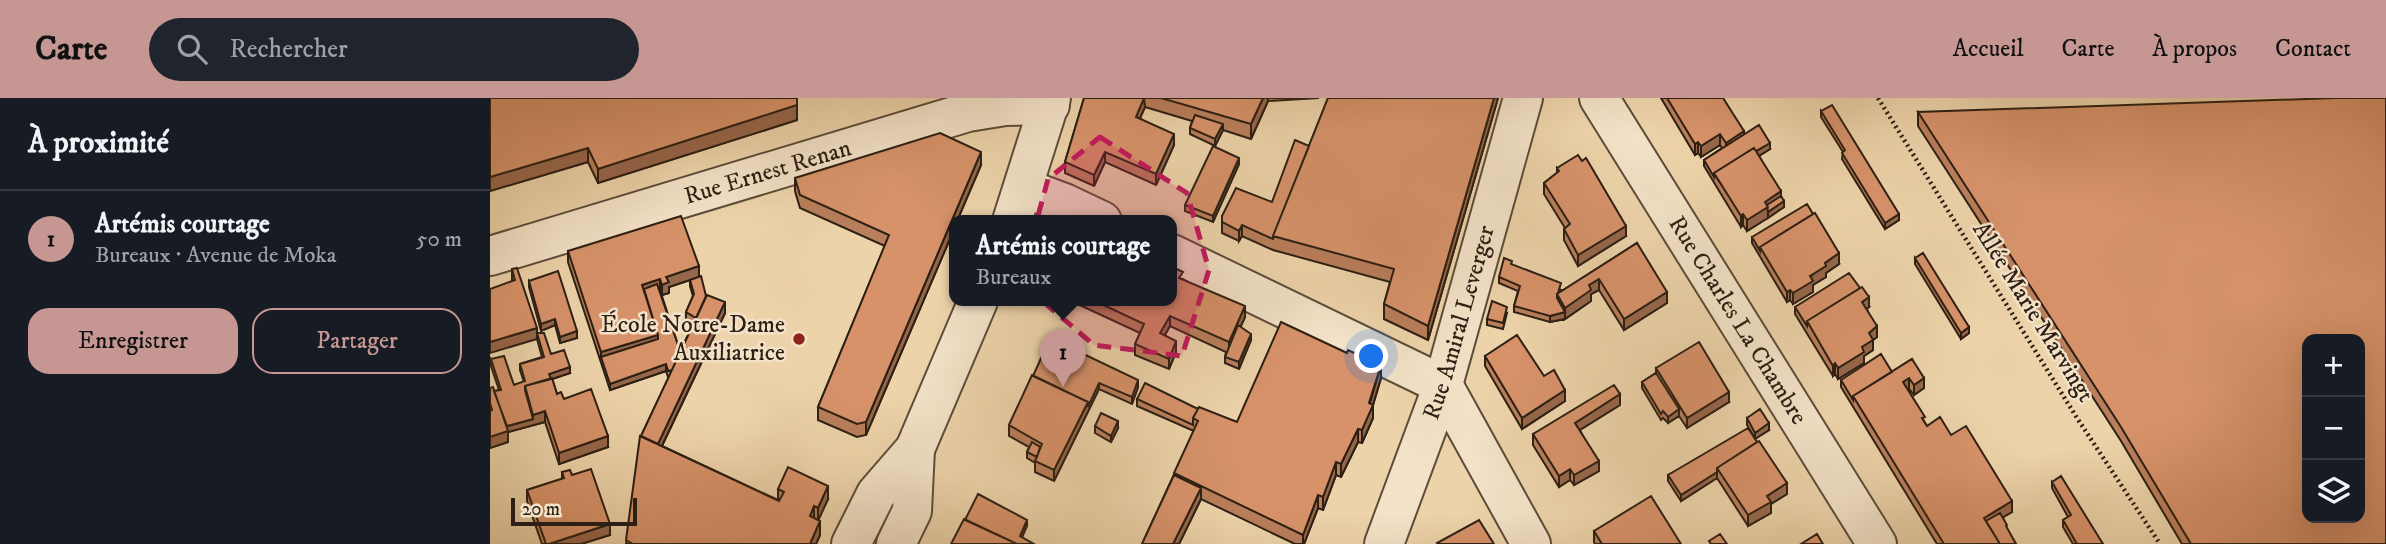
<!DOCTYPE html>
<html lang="fr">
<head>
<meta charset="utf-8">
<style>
  :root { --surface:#171b24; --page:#20242c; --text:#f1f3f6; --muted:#9ea1a6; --line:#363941; --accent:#c59692 }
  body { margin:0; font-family:"IM FELL DW Pica",serif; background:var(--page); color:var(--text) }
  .controls { position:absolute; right:21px; bottom:21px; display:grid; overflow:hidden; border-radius:14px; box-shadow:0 7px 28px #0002 }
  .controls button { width:63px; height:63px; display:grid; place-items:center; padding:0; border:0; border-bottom:2px solid var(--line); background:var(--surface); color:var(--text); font:35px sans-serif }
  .scale { position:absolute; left:21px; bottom:18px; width:126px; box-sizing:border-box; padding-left:7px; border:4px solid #2c1f13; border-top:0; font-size:19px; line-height:24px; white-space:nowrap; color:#2c1f13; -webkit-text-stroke:5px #f3e2c8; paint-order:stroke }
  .you { position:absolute; left:882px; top:259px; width:24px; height:24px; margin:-18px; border:5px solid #fff; border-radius:50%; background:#1a73e8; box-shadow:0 0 0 10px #1a73e833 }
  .badge { display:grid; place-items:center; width:46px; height:46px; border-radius:50%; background:var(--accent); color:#111; font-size:23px; font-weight:700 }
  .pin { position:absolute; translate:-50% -58px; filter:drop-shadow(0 2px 4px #0008) }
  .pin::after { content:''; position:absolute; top:37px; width:24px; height:21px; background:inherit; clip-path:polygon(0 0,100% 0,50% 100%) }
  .popup { position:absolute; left:459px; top:117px; width:228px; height:91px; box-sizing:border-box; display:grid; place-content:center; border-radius:14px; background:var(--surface); filter:drop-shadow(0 2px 5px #0005); font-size:23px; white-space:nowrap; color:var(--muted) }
  .popup b { font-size:26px; color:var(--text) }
  .popup::after { content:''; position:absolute; left:50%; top:100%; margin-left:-14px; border:14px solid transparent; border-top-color:var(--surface) }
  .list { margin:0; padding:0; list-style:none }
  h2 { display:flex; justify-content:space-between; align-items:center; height:91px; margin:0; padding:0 28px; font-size:30px }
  h2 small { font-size:23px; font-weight:400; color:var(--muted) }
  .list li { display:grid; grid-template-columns:46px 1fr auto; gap:21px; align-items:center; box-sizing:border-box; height:98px; padding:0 28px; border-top:2px solid var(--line) }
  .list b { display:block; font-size:26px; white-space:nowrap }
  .list p { margin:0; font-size:23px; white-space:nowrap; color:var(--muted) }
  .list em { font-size:23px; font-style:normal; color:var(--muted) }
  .actions { display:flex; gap:14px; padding:21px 28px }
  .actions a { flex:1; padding:16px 0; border:2px solid var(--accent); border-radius:21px; text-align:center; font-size:24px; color:var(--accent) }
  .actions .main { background:var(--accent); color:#111 }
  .icon { flex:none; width:38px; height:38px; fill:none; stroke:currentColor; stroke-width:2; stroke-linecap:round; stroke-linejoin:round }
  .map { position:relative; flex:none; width:1896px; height:446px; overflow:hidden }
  header { display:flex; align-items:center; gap:42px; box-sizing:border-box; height:98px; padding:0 35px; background:var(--accent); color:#111 }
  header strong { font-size:33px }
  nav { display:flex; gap:38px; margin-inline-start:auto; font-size:24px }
  .search { width:490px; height:63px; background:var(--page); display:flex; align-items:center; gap:18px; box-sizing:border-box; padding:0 24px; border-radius:38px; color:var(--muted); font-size:26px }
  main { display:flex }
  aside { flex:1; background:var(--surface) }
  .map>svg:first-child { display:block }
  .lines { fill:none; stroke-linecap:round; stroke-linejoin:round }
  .minor-casing { stroke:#5c4c39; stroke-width:42 }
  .path { stroke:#2c1f13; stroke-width:4.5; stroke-dasharray:2 3.5; stroke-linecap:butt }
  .minor { stroke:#f3e2c8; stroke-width:38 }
  .wall { fill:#b97e5b; stroke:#2c1f13; stroke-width:2 }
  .shaded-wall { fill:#96664a; stroke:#2c1f13; stroke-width:2 }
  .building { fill:#d7926a; stroke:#2c1f13; stroke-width:2; fill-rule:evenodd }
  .marked { fill:#c2185b; fill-opacity:0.2; stroke:#c2185b; stroke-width:5; stroke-dasharray:14 9; stroke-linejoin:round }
  .poi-dot { fill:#8f2418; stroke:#f3e2c8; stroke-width:2.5 }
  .labels { text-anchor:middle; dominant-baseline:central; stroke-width:5; stroke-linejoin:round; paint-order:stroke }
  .street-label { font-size:24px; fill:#2c1f13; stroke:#f3e2c8 }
  .poi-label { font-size:24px; fill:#2c1f13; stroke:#f3e2c8; text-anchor:end }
</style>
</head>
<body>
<header>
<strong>Carte</strong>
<div class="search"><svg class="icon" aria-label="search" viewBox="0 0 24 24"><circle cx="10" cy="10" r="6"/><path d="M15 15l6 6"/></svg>Rechercher</div>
<nav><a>Accueil</a><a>Carte</a><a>À propos</a><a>Contact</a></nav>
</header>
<main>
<aside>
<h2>À proximité<small></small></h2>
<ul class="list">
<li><span class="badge">1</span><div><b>Artémis courtage</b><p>Bureaux · Avenue de Moka</p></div><em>50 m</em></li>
</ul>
<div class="actions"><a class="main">Enregistrer</a><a>Partager</a></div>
</aside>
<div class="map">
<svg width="1896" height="446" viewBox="0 0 1896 446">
  <rect width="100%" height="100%" fill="#edd3aa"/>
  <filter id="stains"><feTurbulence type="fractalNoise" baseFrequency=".00286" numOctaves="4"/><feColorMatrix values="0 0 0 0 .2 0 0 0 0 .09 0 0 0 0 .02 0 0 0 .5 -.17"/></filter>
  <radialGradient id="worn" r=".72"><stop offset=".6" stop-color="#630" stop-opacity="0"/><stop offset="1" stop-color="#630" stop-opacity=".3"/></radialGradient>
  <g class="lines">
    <defs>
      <g id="minor">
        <path id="s1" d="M 1109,0 L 1387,446"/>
        <path d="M 534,90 L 574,105 L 612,123"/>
        <path d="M 522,123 L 561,0"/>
        <path d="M 682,156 L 953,287"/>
        <path id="s2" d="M 0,158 L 478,14 L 515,8 L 560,7"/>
        <path d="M 953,287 L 1041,446"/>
        <path d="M 361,446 L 386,396 L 425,351 L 488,203"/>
        <path d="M 406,446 L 422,413 L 425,351"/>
        <path id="s3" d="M 894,446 L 953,287 L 1033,0"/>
      </g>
    </defs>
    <use href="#minor" class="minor-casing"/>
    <path class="path" d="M 1388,0 L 1587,320 L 1670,446"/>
    <use href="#minor" class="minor"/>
  </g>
  <path class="wall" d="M 0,0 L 307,22 L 108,85 L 98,64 L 0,93 Z
    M 594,0 L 829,0 L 778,3 L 761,41 L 733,32 L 725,48 L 700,36 L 700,30 L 702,23 L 655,9 L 650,20 L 684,47 L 666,87 L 615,64 L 604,88 L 575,75 L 575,64 Z
    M 838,0 L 1008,0 L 938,242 L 894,221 L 894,206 L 900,184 L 783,152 L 752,138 L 749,143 L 732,135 L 732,118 L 782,104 L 819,48 Z
    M 1171,0 L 1233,0 L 1254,37 L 1280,51 L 1269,58 L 1291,98 L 1294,109 L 1257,133 L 1253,127 L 1251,129 L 1214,68 L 1214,62 L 1232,50 L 1230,47 L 1211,59 L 1208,55 L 1205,57 Z
    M 1331,13 L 1409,122 L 1395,131 L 1352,61 L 1353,54 L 1331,19 Z
    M 1428,14 L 1896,446 L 1692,446 L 1631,343 L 1428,28 Z
    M 749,66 L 723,124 L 695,113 L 695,107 Z
    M 491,67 L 467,123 L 465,123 L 465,129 L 376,337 L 367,339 L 328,322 L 328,309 L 395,148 L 310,110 L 305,93 L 305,80 Z
    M 1067,70 L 1136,138 L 1088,168 L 1074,142 L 1074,131 L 1075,130 L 1054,96 L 1054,85 L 1067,75 Z
    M 1262,139 L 1349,166 L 1336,175 L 1336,179 L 1323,187 L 1323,194 L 1303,206 L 1300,202 L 1297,204 L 1262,145 Z
    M 1147,145 L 1177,205 L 1134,232 L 1109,192 L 1101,196 L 1101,203 L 1075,221 L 1060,224 L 1024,214 L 1024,208 L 1028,193 L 1009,185 L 1009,179 L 1022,167 L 1071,192 L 1070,194 Z
    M 78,153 L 209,179 L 179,189 L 179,195 L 172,197 L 170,192 L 188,247 L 194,245 L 204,225 L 196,221 L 196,214 L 203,198 L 200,188 L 200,182 L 235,215 L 172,348 L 288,402 L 288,391 L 338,401 L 328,422 L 330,437 L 326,446 L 136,446 L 151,338 L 179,279 L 178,279 L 176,273 L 120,292 L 78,164 Z
    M 1425,160 L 1479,235 L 1471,241 L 1425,166 Z
    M 22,171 L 47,235 L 61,256 L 80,275 L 62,281 L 67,296 L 74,301 L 118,349 L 69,366 L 55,324 L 18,334 L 18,344 L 0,350 L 0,290 L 4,293 L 9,292 L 1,268 L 1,261 L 24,287 L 34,284 L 30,272 L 30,266 L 52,259 L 47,241 L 22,183 Z
    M 693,181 L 755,219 L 750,229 L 761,242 L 749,271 L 735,265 L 735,259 L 736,254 L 680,228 L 675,237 L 686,254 L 679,271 L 645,257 L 645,246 L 650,235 L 581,203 L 682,203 Z
    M 39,183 L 87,240 L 70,245 L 65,227 L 51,233 L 39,189 Z
    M 1305,209 L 1379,209 L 1377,211 L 1387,239 L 1383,242 L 1383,252 L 1374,258 L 1374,265 L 1348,281 L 1345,276 L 1343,278 L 1305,216 Z
    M 1017,215 L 1013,231 L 997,227 L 997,221 Z
    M 995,258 L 1054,278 L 1075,303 L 1032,331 L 995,268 Z
    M 1422,261 L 1434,290 L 1424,297 L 1419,291 L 1418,292 L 1435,325 L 1437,328 L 1461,337 L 1522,414 L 1513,419 L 1517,431 L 1526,446 L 1447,446 L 1351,289 L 1351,282 L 1402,274 Z
    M 1166,270 L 1239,304 L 1197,330 L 1189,318 L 1178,325 L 1173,320 L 1171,322 L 1152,290 L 1152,284 L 1166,275 Z
    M 543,278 L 648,289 L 642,306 L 609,291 L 564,383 L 545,374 L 545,365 L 537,360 L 537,354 L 539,349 L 519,338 L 519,327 Z
    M 891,280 L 883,307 L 883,320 L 872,345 L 868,344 L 851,379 L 846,377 L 833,412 L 828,410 L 814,446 L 805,446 L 711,401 L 689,446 L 652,446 L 704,333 L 647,308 L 647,301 L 708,311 L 747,324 Z
    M 1130,307 L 1090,332 L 1109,373 L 1084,387 L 1080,382 L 1069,389 L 1043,347 L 1043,336 Z
    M 1257,320 L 1279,332 L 1265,341 L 1297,396 L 1281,406 L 1281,415 L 1258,428 L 1227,380 L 1191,403 L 1178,383 L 1178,377 L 1263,337 L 1257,327 Z
    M 605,328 L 628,330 L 621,344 L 605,335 Z
    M 72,374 L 82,377 L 120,437 L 91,446 L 52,446 L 37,403 L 37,392 L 72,381 Z
    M 1562,384 L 1613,446 L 1583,446 L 1573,429 L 1573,422 L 1578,419 L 1562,390 Z
    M 1104,433 L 1191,446 L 1105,446 L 1104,444 Z"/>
  <path class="shaded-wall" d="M 307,0 L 307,22 L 108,85 L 108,71 Z
    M 654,0 L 655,9 L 646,29 L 646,19 Z
    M 773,0 L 778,0 L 778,3 L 761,41 L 761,26 Z
    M 1004,0 L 1008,0 L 938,242 L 938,228 Z
    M 733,26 L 733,32 L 725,48 L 725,41 Z
    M 1254,33 L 1254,44 L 1236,56 L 1236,45 Z
    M 684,36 L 684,47 L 666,87 L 666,76 Z
    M 1230,36 L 1230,47 L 1211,59 L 1211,48 Z
    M 1208,44 L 1208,55 L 1205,57 L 1205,46 Z
    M 1280,45 L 1280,51 L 1229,83 L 1226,78 Z
    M 98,50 L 98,64 L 0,93 L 0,79 Z
    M 491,54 L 491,67 L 467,123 L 465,123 L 465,129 L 376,337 L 376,324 Z
    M 615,54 L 615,64 L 604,88 L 604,77 Z
    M 749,60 L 749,66 L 723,124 L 723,118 Z
    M 1291,93 L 1291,104 L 1278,113 L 1278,120 L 1257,133 L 1257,122 L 1275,104 Z
    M 1294,103 L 1294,109 L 1278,120 L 1278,114 Z
    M 1253,116 L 1253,127 L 1251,129 L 1251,118 Z
    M 1409,116 L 1409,122 L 1395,131 L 1395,125 Z
    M 752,127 L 752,138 L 749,143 L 749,133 Z
    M 1136,128 L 1136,138 L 1088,168 L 1088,157 Z
    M 1349,155 L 1349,166 L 1336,175 L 1336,179 L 1323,187 L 1323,194 L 1303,206 L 1303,195 L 1335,165 Z
    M 209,168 L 209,179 L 179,189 L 179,195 L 172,197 L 172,187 L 176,179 Z
    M 170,181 L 170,192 L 154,197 L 152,187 Z
    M 1109,181 L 1109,192 L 1101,196 L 1101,203 L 1075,221 L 1075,210 L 1099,187 Z
    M 1300,192 L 1300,202 L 1297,204 L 1297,194 Z
    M 1177,194 L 1177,205 L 1134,232 L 1134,221 Z
    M 1379,199 L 1379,209 L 1372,214 L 1372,204 Z
    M 235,204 L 235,215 L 167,358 L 167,348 Z
    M 755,208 L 755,219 L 739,255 L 739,244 Z
    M 1075,214 L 1075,221 L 1060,224 L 1060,218 Z
    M 680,218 L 680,228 L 670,245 L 670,235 Z
    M 65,221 L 65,227 L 51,233 L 51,226 Z
    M 1387,228 L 1387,239 L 1383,242 L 1383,252 L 1374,258 L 1374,265 L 1348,281 L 1348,270 L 1372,249 L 1379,235 Z
    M 1479,229 L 1479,235 L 1471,241 L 1471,235 Z
    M 47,230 L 47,241 L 0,255 L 0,244 Z
    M 87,233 L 87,240 L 70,245 L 70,239 Z
    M 761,236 L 761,242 L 749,271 L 749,264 Z
    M 168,237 L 168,247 L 111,259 L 111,254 Z
    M 686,243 L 686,254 L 679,271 L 679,261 Z
    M 1345,265 L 1345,276 L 1343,278 L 1343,268 Z
    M 176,266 L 176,273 L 120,292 L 120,286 Z
    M 891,267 L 891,280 L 883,307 L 883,320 L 872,345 L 872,332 Z
    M 80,269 L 80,275 L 59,282 L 59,276 Z
    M 1419,280 L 1419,291 L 1413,295 L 1413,284 Z
    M 1434,280 L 1434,290 L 1424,297 L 1424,287 Z
    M 648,282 L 648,289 L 642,306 L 642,299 Z
    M 609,285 L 609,291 L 564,383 L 564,372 L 598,304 Z
    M 1075,292 L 1075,303 L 1032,331 L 1032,320 Z
    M 1239,294 L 1239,304 L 1197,330 L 1197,320 Z
    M 1130,296 L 1130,307 L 1085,335 L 1085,325 Z
    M 1189,311 L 1189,318 L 1178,325 L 1178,319 Z
    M 55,313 L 55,324 L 18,334 L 18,344 L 0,350 L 0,339 L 15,329 L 43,321 L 43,317 Z
    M 628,323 L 628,330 L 621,344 L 621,338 Z
    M 1279,325 L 1279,332 L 1265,341 L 1265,335 Z
    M 868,331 L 868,344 L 851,379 L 851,366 Z
    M 118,338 L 118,349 L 69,366 L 69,355 Z
    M 1109,363 L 1109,373 L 1084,387 L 1084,377 Z
    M 846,364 L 846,377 L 833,412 L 833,399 Z
    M 1080,371 L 1080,382 L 1069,389 L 1069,378 Z
    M 1227,374 L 1227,380 L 1191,403 L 1191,397 Z
    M 1297,385 L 1297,396 L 1281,406 L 1281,415 L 1258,428 L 1258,417 L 1277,398 Z
    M 338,388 L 338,401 L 328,423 L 328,410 Z
    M 711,390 L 711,401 L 689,446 L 683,446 Z
    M 828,397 L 828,410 L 814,446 L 813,446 L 813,437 Z
    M 1522,403 L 1522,414 L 1497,429 L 1494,420 Z
    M 324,408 L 324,421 L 320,418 Z
    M 537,422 L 537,428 L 530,444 L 530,438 Z
    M 330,423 L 330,437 L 326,446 L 320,446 Z
    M 120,426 L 120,437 L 91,446 L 59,446 Z"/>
  <path class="building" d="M 0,0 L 307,0 L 307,7 L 108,71 L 98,50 L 0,79 Z
    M 594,0 L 654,0 L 646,19 L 684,36 L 666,76 L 615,54 L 604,77 L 575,64 Z
    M 671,0 L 773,0 L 761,26 Z
    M 838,0 L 1004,0 L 938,228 L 894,206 L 904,171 L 783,138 Z
    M 1177,0 L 1233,0 L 1254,33 L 1236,45 L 1230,36 L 1211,48 L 1208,44 L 1205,46 Z
    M 1845,0 L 1896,0 L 1896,446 L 1701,446 L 1631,329 L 1428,14 ZM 1817,241 L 1870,241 L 1870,420 L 1817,420 Z
    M 1342,7 L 1409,116 L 1395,125 L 1352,55 L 1355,52 L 1331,13 Z
    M 705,17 L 733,26 L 725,41 L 700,30 Z
    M 1269,27 L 1280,45 L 1266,53 L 1264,50 L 1224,75 L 1224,79 L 1214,62 Z
    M 450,35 L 491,54 L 376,324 L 367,326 L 328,309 L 399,137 L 310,97 L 305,80 Z
    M 805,42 L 819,48 L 783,138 L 783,141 L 752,127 L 749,133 L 732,124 L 732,118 L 746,90 L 782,104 Z
    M 723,48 L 749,60 L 723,118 L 695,107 Z
    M 1264,50 L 1291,93 L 1275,104 L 1278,109 L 1257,122 L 1253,116 L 1251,118 L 1224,75 Z
    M 1088,57 L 1092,63 L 1096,60 L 1136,128 L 1088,157 L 1074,131 L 1080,126 L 1054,85 L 1069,73 L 1067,70 Z
    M 1291,98 L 1294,103 L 1278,114 L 1277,107 Z
    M 1317,106 L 1323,116 L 1270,149 L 1270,153 L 1262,139 Z
    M 1325,115 L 1349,155 L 1335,165 L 1336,168 L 1320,178 L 1323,183 L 1303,195 L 1300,192 L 1297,194 L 1270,149 Z
    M 191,118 L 209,168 L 176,179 L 179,184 L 172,187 L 170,181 L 152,187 L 168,237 L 111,254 L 78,153 Z
    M 1147,145 L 1177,194 L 1134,221 L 1109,181 L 1099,187 L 1101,192 L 1075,210 L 1067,196 Z
    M 1433,155 L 1479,229 L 1471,235 L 1425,160 Z
    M 1014,160 L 1022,163 L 1021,166 L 1071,185 L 1068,195 L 1067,196 L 1067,200 L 1075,214 L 1060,218 L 1024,208 L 1030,188 L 1009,179 Z
    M 682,169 L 693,174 L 689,180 L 755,208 L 739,244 L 680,218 L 670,235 L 686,243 L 679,261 L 645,246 L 654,226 L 605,203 L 682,203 Z
    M 27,170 L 47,230 L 0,244 L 0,191 L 25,182 L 22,171 Z
    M 68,173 L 87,233 L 70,239 L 65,221 L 51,226 L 39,183 Z
    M 1359,175 L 1370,190 L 1317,223 L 1317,228 L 1305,209 Z
    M 211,178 L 216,198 L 206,220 L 196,214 L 204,196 L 200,182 Z
    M 167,186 L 188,247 L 194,245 L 182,272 L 178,273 L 176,266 L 120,286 L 111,259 L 168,241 L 168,237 L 154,191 Z
    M 1372,189 L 1379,199 L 1372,204 L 1387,228 L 1379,235 L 1383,242 L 1372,249 L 1374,254 L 1348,270 L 1345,265 L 1343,268 L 1317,223 Z
    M 217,197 L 235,204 L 168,346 L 151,338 Z
    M 1002,203 L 1017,209 L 1013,225 L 997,221 Z
    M 791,224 L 857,255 L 858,252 L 891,267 L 879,305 L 883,307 L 872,332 L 868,331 L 851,366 L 846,364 L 833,399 L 828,397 L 813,437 L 684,375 L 708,323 L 703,320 L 709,309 L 747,324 Z
    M 748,227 L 761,236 L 749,264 L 735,259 Z
    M 47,235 L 54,235 L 61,256 L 74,252 L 80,269 L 59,276 L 61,281 L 35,288 L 35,292 L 43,321 L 17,328 L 4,293 L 11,292 L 1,261 L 14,258 L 24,287 L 35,283 L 30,266 L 54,259 Z
    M 1027,237 L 1054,278 L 1064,272 L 1075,292 L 1032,320 L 995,258 Z
    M 560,240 L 648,282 L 642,299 L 609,285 L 598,309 L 598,304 L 543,278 Z
    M 1209,244 L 1239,294 L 1197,320 L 1166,270 Z
    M 1391,256 L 1402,274 L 1363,298 L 1363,302 L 1351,282 Z
    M 1422,261 L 1434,280 L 1424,287 L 1419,280 L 1413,284 L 1435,319 L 1432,320 L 1437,328 L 1450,319 L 1461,337 L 1476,328 L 1522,403 L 1494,420 L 1510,446 L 1454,446 L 1363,298 Z
    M 1166,275 L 1189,311 L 1178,319 L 1173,313 L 1171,316 L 1152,284 Z
    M 542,277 L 598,304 L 564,372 L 545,363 L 552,346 L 519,327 Z
    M 62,280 L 67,296 L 71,294 L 74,301 L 101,291 L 118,338 L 69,355 L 55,313 L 43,317 L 35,288 Z
    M 655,285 L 708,311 L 703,320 L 703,327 L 647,301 Z
    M 1124,287 L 1130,296 L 1085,325 L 1109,363 L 1084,377 L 1080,371 L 1069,378 L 1043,336 Z
    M 3,289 L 18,333 L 0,339 L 0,313 L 2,312 L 0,305 L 0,290 Z
    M 1270,311 L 1279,325 L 1265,335 L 1257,320 Z
    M 611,315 L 628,323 L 621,338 L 605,328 Z
    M 1258,330 L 1267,344 L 1227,370 L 1227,374 L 1191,397 L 1178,377 Z
    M 150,338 L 289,403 L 294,394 L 288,391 L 298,369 L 338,388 L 328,410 L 324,408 L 320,418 L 330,423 L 320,446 L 143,446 L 136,442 Z
    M 1269,343 L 1297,385 L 1277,398 L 1281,404 L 1258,417 L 1227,370 Z
    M 542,344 L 550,349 L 547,359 L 537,354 Z
    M 101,371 L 120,426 L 59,446 L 56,446 L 37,392 L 74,380 L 72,374 L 80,372 L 82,377 Z
    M 684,377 L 711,390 L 683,446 L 652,446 Z
    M 1571,378 L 1613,446 L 1587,446 L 1573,422 L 1581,417 L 1562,384 Z
    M 488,396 L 537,422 L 530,438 L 544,446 L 527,446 L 475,422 Z
    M 1161,398 L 1191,446 L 1112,446 L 1104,433 Z
    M 1510,415 L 1517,427 L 1516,428 L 1526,446 L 1510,446 L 1496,423 Z
    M 474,421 L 527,446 L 461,446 Z
    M 989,422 L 1004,446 L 948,446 L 947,445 Z
    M 1230,436 L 1237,446 L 1221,446 L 1219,443 Z
    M 1327,436 L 1333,446 L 1311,446 Z"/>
  <path class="marked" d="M 610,39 L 697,95 L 719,172 L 692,258 L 604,247 L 530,184 L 558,81 Z"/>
  <circle class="poi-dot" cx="309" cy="241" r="7"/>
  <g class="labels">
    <g class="street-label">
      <text stroke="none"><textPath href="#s2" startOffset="290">Rue Ernest Renan</textPath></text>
      <text transform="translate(1543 214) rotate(58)">Allée Marie Marvingt</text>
      <text stroke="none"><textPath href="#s1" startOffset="262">Rue Charles La Chambre</textPath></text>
      <text stroke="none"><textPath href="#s3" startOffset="234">Rue Amiral Leverger</textPath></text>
    </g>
    <g class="poi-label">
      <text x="295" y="227">École Notre-Dame<tspan x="295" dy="28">Auxiliatrice</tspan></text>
    </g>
  </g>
  <rect width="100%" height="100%" filter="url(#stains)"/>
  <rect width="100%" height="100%" fill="url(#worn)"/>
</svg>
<div class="controls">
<button>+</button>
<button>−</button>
<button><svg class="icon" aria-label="layers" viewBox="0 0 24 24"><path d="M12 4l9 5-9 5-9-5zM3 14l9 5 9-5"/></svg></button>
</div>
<div class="scale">20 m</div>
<div class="you"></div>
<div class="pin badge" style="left:573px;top:289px">1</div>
<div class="popup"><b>Artémis courtage</b>Bureaux</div>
</div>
</main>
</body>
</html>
